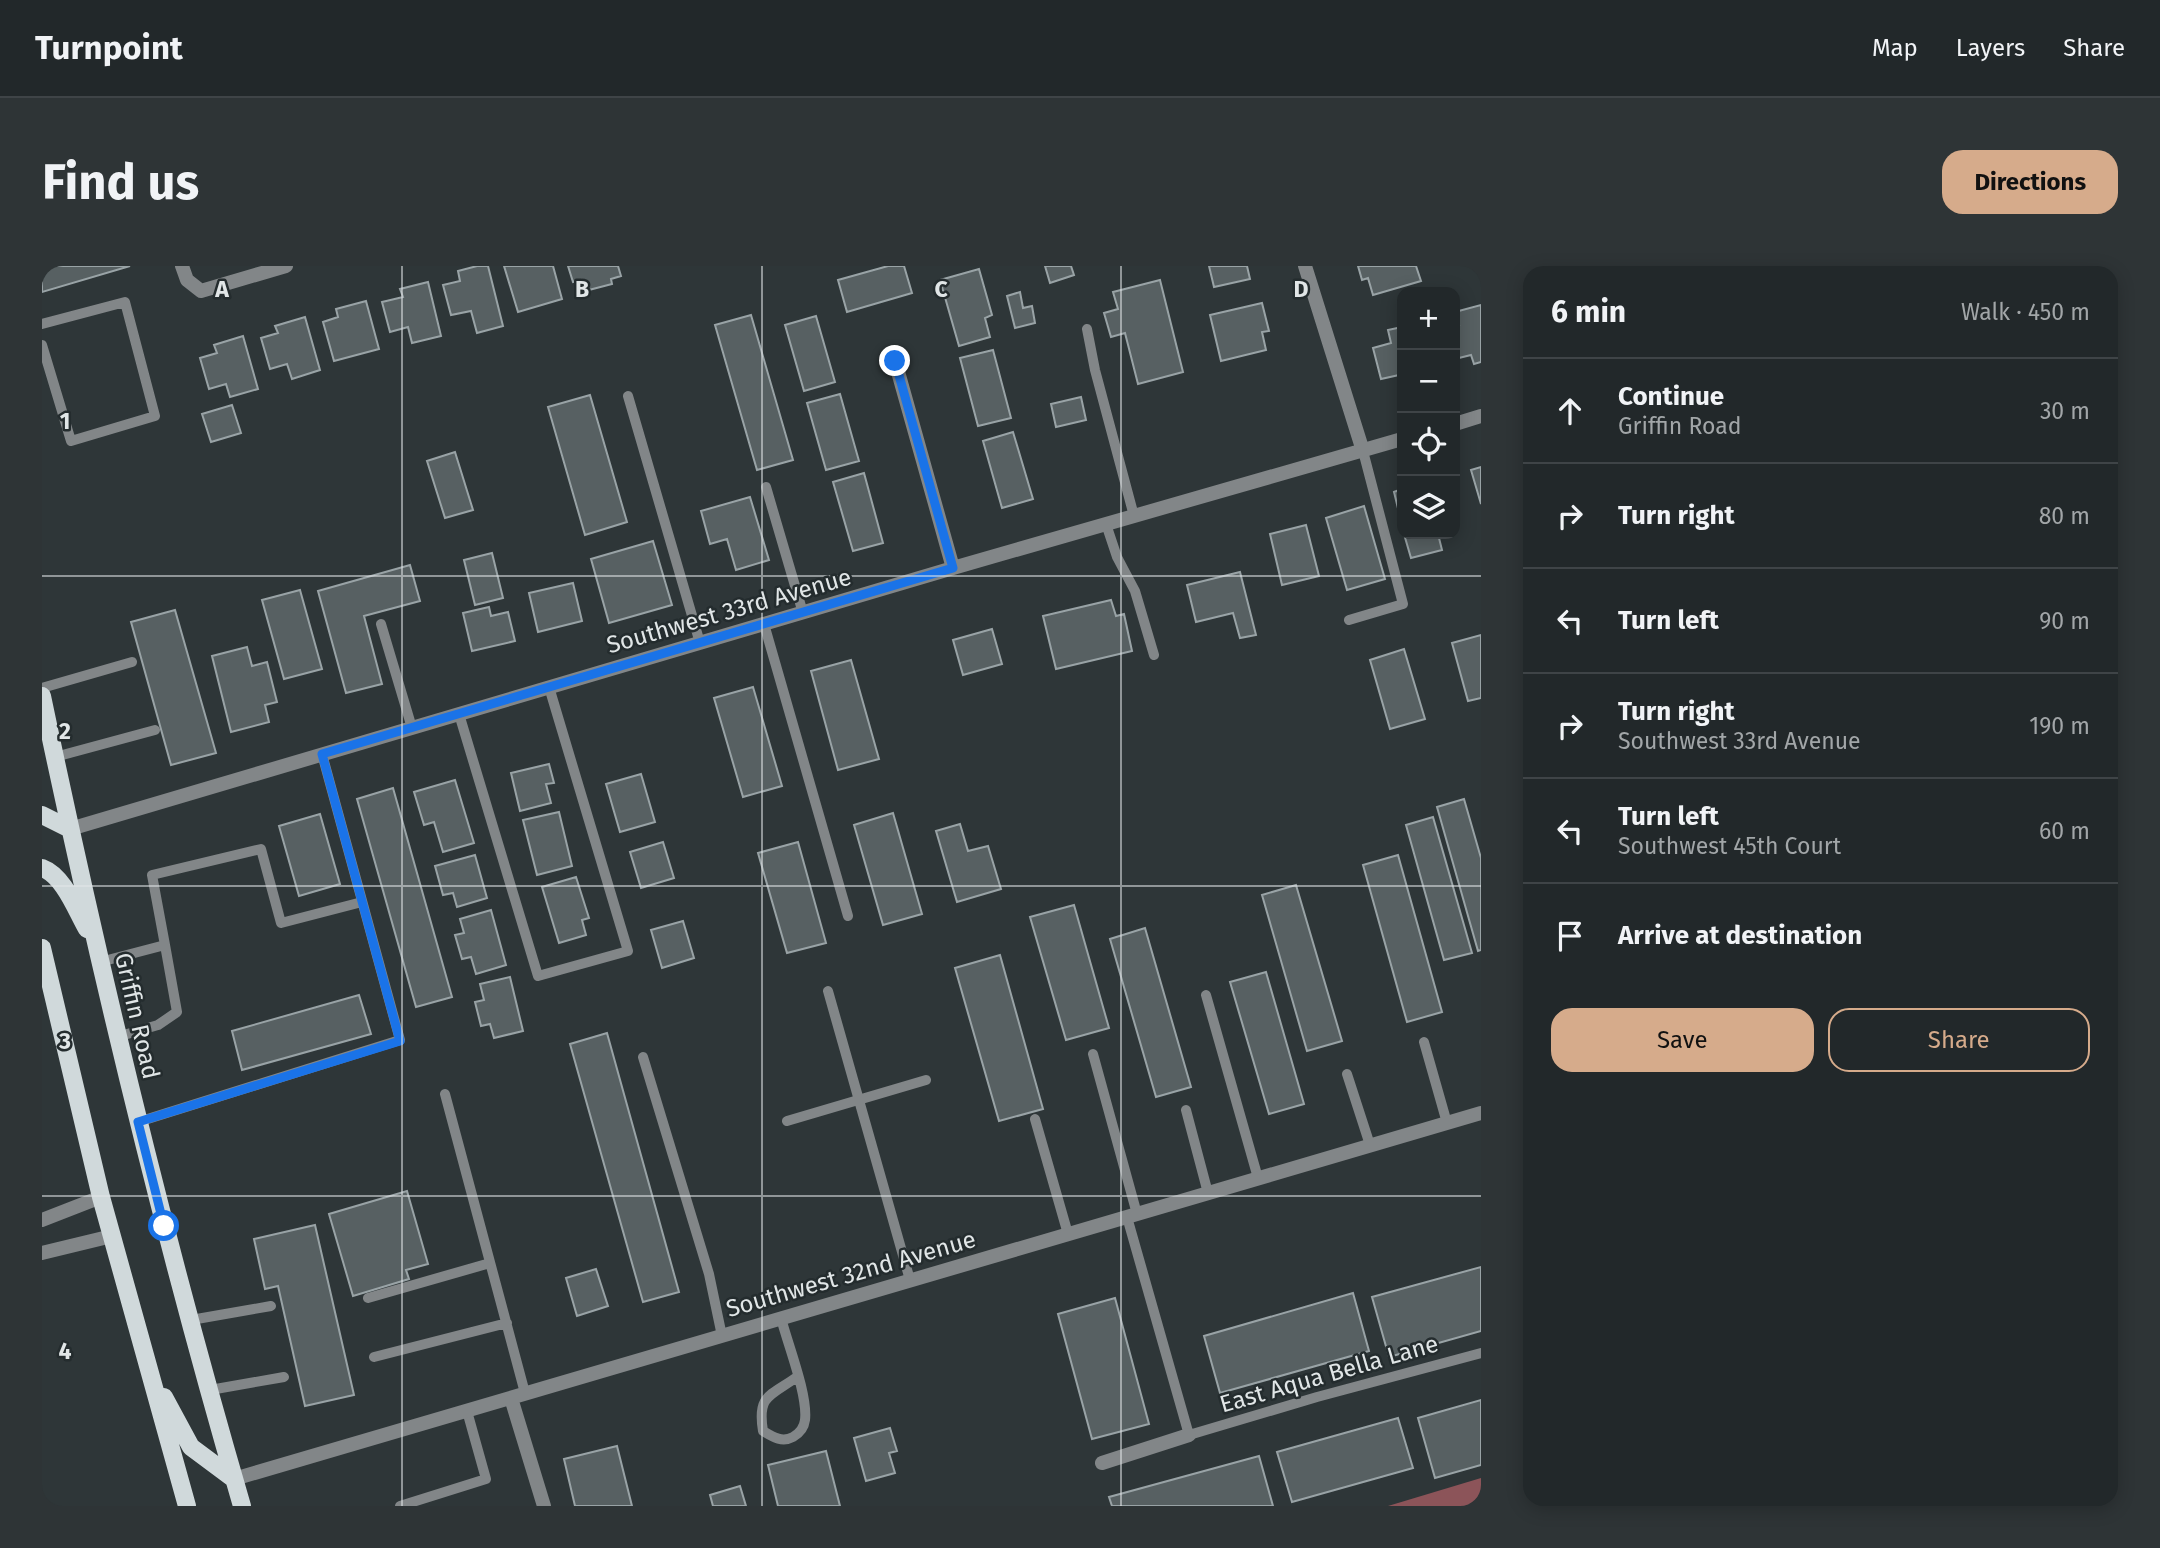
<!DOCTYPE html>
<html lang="en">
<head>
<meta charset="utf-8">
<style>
  :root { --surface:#22282a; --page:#2e3436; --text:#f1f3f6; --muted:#a2a6a8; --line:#3f4447; --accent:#d6ab8b }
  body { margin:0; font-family:"Fira Sans",sans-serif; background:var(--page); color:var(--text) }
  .controls { position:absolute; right:21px; top:21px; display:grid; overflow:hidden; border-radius:14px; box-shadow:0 4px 18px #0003 }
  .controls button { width:63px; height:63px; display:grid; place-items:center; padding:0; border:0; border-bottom:2px solid var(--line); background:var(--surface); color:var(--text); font:35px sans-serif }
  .stop { position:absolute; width:21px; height:21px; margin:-16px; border:5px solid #1a73e8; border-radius:50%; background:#fff }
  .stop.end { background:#1a73e8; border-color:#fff; box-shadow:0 2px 7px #0008 }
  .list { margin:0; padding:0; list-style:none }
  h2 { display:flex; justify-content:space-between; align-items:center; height:91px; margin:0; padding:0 28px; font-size:30px }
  h2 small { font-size:23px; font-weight:400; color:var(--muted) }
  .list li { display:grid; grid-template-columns:46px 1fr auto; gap:21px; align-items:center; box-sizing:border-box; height:105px; padding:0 28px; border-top:2px solid var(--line) }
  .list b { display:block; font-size:26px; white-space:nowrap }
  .list p { margin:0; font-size:23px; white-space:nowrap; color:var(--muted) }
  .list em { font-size:23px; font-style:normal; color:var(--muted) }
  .actions { display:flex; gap:14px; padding:21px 28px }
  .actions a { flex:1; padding:16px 0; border:2px solid var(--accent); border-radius:21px; text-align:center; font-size:24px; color:var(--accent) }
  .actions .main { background:var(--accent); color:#111 }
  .icon { flex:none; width:38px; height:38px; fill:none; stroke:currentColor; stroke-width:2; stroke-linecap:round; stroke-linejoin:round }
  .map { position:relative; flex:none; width:1439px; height:1240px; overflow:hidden; border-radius:21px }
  header { display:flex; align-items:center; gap:42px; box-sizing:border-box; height:98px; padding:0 35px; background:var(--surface); border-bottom:2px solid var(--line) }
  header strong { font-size:33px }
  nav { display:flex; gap:38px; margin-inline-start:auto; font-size:24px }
  .intro { display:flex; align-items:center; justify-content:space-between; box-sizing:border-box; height:168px; padding:0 42px }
  h1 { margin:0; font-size:49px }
  .button { padding:18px 32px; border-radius:21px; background:var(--accent); color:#111; font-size:24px; font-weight:700 }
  main { display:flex; gap:42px; padding:0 42px }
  aside { flex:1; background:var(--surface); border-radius:21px; box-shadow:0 4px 18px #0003 }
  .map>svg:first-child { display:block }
  .water { fill:#8c5459 }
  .building { fill:#576062; stroke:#99a3a6; stroke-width:2 }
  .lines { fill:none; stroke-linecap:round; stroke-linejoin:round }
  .service { stroke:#828688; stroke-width:10 }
  .minor { stroke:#828688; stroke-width:14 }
  .primary { stroke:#d0d9db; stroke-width:18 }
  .route { stroke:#1a73e8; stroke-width:9 }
  .grid { fill:none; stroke:#e1e6e7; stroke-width:2; stroke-opacity:0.55 }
  .labels { text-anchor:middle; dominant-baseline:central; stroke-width:5; stroke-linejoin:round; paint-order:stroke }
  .street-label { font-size:24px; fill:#e1e6e7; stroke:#242c2e }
  .grid-label { font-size:23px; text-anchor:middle; font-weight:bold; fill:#e1e6e7; stroke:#242c2e; stroke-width:5; stroke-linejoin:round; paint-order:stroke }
</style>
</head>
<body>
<header>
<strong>Turnpoint</strong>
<nav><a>Map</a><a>Layers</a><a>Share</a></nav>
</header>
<div class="intro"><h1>Find us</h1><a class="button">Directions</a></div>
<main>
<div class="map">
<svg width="1439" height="1240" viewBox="0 0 1439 1240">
  <rect width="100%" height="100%" fill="#2e3638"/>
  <path class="water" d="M 1439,1212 L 1439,1240 L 1346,1240 Z"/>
  <path class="building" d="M 0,0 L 88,0 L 0,26 Z
    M 435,0 L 446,0 L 461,60 L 435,67 L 429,45 L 409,49 L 401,19 L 418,15 L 416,5 Z
    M 462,0 L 511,0 L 520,33 L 476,46 Z
    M 526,0 L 576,0 L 579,10 L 569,13 L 570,18 L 543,25 L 539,14 L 531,16 Z
    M 846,0 L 862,0 L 870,27 L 805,46 L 796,14 Z
    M 1003,0 L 1029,0 L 1032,9 L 1008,17 Z
    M 1167,0 L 1205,0 L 1208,13 L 1172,21 Z
    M 1316,0 L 1374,0 L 1379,15 L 1331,29 L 1326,12 L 1320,14 Z
    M 937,3 L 950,49 L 943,52 L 948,71 L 917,80 L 898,14 Z
    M 1118,14 L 1141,106 L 1096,118 L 1083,67 L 1069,71 L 1062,47 L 1076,43 L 1071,26 Z
    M 386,16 L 399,70 L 370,77 L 366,61 L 348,66 L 340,36 L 361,31 L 358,23 Z
    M 978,26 L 981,42 L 990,40 L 993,57 L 973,62 L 965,30 Z
    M 324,35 L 337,83 L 292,95 L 281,56 L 296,51 L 294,43 Z
    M 1220,37 L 1227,65 L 1220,66 L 1224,84 L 1179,95 L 1168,49 Z
    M 1439,39 L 1439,96 L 1432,98 L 1429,89 L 1413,93 L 1413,60 L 1417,59 L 1413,46 Z
    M 709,49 L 751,194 L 715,204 L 673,59 Z
    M 774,50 L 793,116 L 762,125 L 743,59 Z
    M 263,51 L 278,104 L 250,113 L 245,98 L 228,103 L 219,72 L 236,67 L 233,60 Z
    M 1360,61 L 1360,116 L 1358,117 L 1357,109 L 1339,113 L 1331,82 L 1349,77 L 1346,64 Z
    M 201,70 L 216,123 L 188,131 L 184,118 L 167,123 L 158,92 L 175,87 L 172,79 Z
    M 951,84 L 969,152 L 936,160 L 918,92 Z
    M 798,128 L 817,195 L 784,204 L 765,137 Z
    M 548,129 L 585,256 L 543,269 L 506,141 Z
    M 1039,131 L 1044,154 L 1014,161 L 1009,138 Z
    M 190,139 L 199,167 L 169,176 L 160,148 Z
    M 971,166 L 991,233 L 960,242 L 941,175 Z
    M 413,186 L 431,244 L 403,252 L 385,195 Z
    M 1439,201 L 1439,238 L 1429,204 Z
    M 822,207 L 841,277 L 811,285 L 791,216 Z
    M 1360,223 L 1360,259 L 1352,226 Z
    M 708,231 L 727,294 L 694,304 L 685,273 L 668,278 L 659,245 Z
    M 1322,240 L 1343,313 L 1305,324 L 1284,252 Z
    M 1264,259 L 1277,310 L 1240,319 L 1228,268 Z
    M 1362,268 L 1396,268 L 1400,284 L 1369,292 Z
    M 611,275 L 630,339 L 567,357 L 549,293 Z
    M 450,287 L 461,332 L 433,339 L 422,294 Z
    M 368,299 L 378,335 L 322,350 L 340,418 L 304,427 L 276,325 Z
    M 1198,306 L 1214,369 L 1198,372 L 1191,347 L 1154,356 L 1145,319 Z
    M 531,317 L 540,355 L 496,366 L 487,327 Z
    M 258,324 L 280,403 L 242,413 L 220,334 Z
    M 1069,334 L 1074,350 L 1082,348 L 1090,385 L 1014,403 L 1001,350 Z
    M 447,341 L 449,350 L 466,346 L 473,375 L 430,385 L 421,347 Z
    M 133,344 L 174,487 L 129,499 L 89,356 Z
    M 950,363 L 960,398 L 921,409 L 911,374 Z
    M 1439,369 L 1439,432 L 1426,435 L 1410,377 Z
    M 205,381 L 210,400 L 225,396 L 235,436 L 223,439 L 227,456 L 189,466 L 170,390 Z
    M 1362,383 L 1383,453 L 1348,463 L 1328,394 Z
    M 809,394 L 837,493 L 796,504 L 769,405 Z
    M 711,421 L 740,520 L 701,531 L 672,432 Z
    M 507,498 L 512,517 L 504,518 L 509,537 L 478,545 L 469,507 Z
    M 599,508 L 613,556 L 578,566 L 564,518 Z
    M 413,514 L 432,577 L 401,586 L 392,556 L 382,559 L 372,526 Z
    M 351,522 L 410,731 L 374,741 L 315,533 Z
    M 1422,533 L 1439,592 L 1439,684 L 1436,685 L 1395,541 Z
    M 517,546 L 530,600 L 495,609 L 481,554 Z
    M 851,547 L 880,648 L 841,659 L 812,559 Z
    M 278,548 L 298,618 L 257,630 L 237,560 Z
    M 1391,551 L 1430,687 L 1402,694 L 1364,559 Z
    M 918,558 L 926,585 L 946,580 L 959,623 L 915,636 L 894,565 Z
    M 621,576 L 632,612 L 599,622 L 588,586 Z
    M 756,576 L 784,677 L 745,687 L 716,587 Z
    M 433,589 L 445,632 L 415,641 L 411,627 L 401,629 L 393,600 Z
    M 1356,589 L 1400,746 L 1365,756 L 1321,599 Z
    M 534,611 L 547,652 L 540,654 L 544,669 L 517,677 L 500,621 Z
    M 1254,619 L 1300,775 L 1265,785 L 1220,629 Z
    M 1032,639 L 1067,762 L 1024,774 L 988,651 Z
    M 449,644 L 464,699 L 434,708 L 429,691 L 420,693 L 413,669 L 422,667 L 418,653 Z
    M 641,655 L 652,692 L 620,702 L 609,664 Z
    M 1103,662 L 1149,821 L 1114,831 L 1068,673 Z
    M 958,689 L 1001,843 L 957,855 L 913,702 Z
    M 1224,706 L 1262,838 L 1227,848 L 1188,716 Z
    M 468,711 L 481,765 L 452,772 L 448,758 L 439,760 L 433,736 L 442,734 L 438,718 Z
    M 317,729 L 329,768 L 200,804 L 190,765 Z
    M 565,767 L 637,1026 L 601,1036 L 528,778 Z
    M 365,925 L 386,998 L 364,1004 L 367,1013 L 311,1030 L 287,948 Z
    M 273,959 L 312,1129 L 263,1140 L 236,1020 L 223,1023 L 212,973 Z
    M 1439,1001 L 1439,1065 L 1347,1091 L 1330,1031 Z
    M 554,1003 L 566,1040 L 535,1050 L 524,1012 Z
    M 1311,1027 L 1327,1085 L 1178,1127 L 1162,1070 Z
    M 1073,1032 L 1107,1158 L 1050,1173 L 1016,1048 Z
    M 1439,1134 L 1439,1199 L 1393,1212 L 1376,1152 Z
    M 1356,1152 L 1371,1202 L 1250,1236 L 1235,1186 Z
    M 848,1162 L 855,1185 L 847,1187 L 853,1207 L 824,1215 L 812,1172 Z
    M 575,1180 L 590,1240 L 533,1240 L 522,1193 Z
    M 784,1185 L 798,1240 L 736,1240 L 726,1199 Z
    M 1217,1190 L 1231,1240 L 1070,1240 L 1067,1231 Z
    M 698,1220 L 704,1240 L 671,1240 L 668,1229 Z"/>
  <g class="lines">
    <path class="service" d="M 0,58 L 83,36 L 113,150 L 29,175 L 0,79
      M 1045,63 L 1053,104 L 1092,250
      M 586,130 L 658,377
      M 724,221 L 761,347
      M 1064,258 L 1075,291 L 1093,325 L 1112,389
      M 1307,354 L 1361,338 L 1321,185
      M 339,358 L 370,462
      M 722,358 L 806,650
      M 0,422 L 90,396
      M 417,448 L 496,710 L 586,685 L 507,421
      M 13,491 L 113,464
      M 58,696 L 123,679 L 110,609 L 219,583 L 239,657 L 320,636
      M 786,725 L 868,1014
      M 1164,729 L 1216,912
      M 75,771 L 116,759 L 135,746 L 123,679
      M 1382,776 L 1405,857
      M 1051,788 L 1095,948
      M 601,791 L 667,1008 L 680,1070
      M 1305,808 L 1328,879
      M 403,828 L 483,1127
      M 1144,844 L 1166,927
      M 993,853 L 1026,968
      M 745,855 L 884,814
      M 96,856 L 358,774 L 280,488
      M 1085,951 L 1147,1169 L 1275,1131 L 1439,1087
      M 326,1032 L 448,997
      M 739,1052 C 746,1079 766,1129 763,1154 C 762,1162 758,1167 751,1171 C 740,1177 731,1171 721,1165 C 715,1129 728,1130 755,1111
      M 149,1054 L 229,1040
      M 332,1091 L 465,1057
      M 168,1124 L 242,1111
      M 358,1240 L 444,1213 L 425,1145"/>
    <path class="minor" d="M 140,0 L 145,14 L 159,25 L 244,0
      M 1263,0 L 1321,185
      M 853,95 L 911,302
      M 1413,158 L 1439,150
      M 28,563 L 911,302 L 1360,173
      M 0,954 L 59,931
      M 0,987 L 70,970
      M 469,1132 L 502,1240
      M 1060,1197 L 1147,1169
      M 192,1213 L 1439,847"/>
    <path class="primary" d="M 0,430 C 57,703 122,973 200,1240
      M 0,549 L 28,563
      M 0,602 C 22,610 34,644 45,663
      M 0,682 L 59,931 L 145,1240
      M 122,1131 L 149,1181 L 192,1213"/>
  </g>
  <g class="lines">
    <path class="route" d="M 122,960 L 96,856 L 358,775 L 280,488 L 911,302 L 853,95"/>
  </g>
  <path class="grid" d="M 360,0 L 360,1240M 720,0 L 720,1240M 1079,0 L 1079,1240M 0,310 L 1439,310M 0,620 L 1439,620M 0,930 L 1439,930"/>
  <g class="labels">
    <g class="street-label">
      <text transform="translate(687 345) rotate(-16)">Southwest 33rd Avenue</text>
      <text transform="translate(95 750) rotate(77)">Griffin Road</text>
      <text transform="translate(809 1008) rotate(-16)">Southwest 32nd Avenue</text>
      <text transform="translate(1287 1108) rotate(-16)">East Aqua Bella Lane</text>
    </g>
  </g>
  <g class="grid-label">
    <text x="180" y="31">A</text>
    <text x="540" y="31">B</text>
    <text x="899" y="31">C</text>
    <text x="1259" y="31">D</text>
    <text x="23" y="163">1</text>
    <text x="23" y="473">2</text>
    <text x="23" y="783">3</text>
    <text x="23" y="1093">4</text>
  </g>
</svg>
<div class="controls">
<button>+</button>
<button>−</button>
<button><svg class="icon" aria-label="locate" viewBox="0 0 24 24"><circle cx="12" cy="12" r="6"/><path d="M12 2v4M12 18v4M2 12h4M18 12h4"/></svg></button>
<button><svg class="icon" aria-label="layers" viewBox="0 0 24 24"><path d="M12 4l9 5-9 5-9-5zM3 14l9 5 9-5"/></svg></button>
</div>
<div class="stop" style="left:122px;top:960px"></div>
<div class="stop end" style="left:853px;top:95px"></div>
</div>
<aside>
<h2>6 min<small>Walk · 450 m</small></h2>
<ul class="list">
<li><svg class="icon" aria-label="ahead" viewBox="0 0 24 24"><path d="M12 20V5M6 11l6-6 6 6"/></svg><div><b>Continue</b><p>Griffin Road</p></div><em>30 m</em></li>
<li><svg class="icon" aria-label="right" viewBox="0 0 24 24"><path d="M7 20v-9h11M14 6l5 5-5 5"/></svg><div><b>Turn right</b></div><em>80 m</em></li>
<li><svg class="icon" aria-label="left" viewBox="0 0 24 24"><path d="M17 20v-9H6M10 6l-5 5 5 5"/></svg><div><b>Turn left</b></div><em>90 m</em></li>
<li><svg class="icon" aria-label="right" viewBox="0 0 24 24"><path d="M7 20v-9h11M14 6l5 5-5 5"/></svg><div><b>Turn right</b><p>Southwest 33rd Avenue</p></div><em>190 m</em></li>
<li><svg class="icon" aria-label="left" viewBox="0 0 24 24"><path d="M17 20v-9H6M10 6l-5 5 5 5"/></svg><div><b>Turn left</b><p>Southwest 45th Court</p></div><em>60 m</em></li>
<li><svg class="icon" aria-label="arrive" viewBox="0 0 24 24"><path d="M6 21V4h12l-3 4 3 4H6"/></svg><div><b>Arrive at destination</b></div></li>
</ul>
<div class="actions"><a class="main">Save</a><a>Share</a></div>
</aside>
</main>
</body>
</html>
